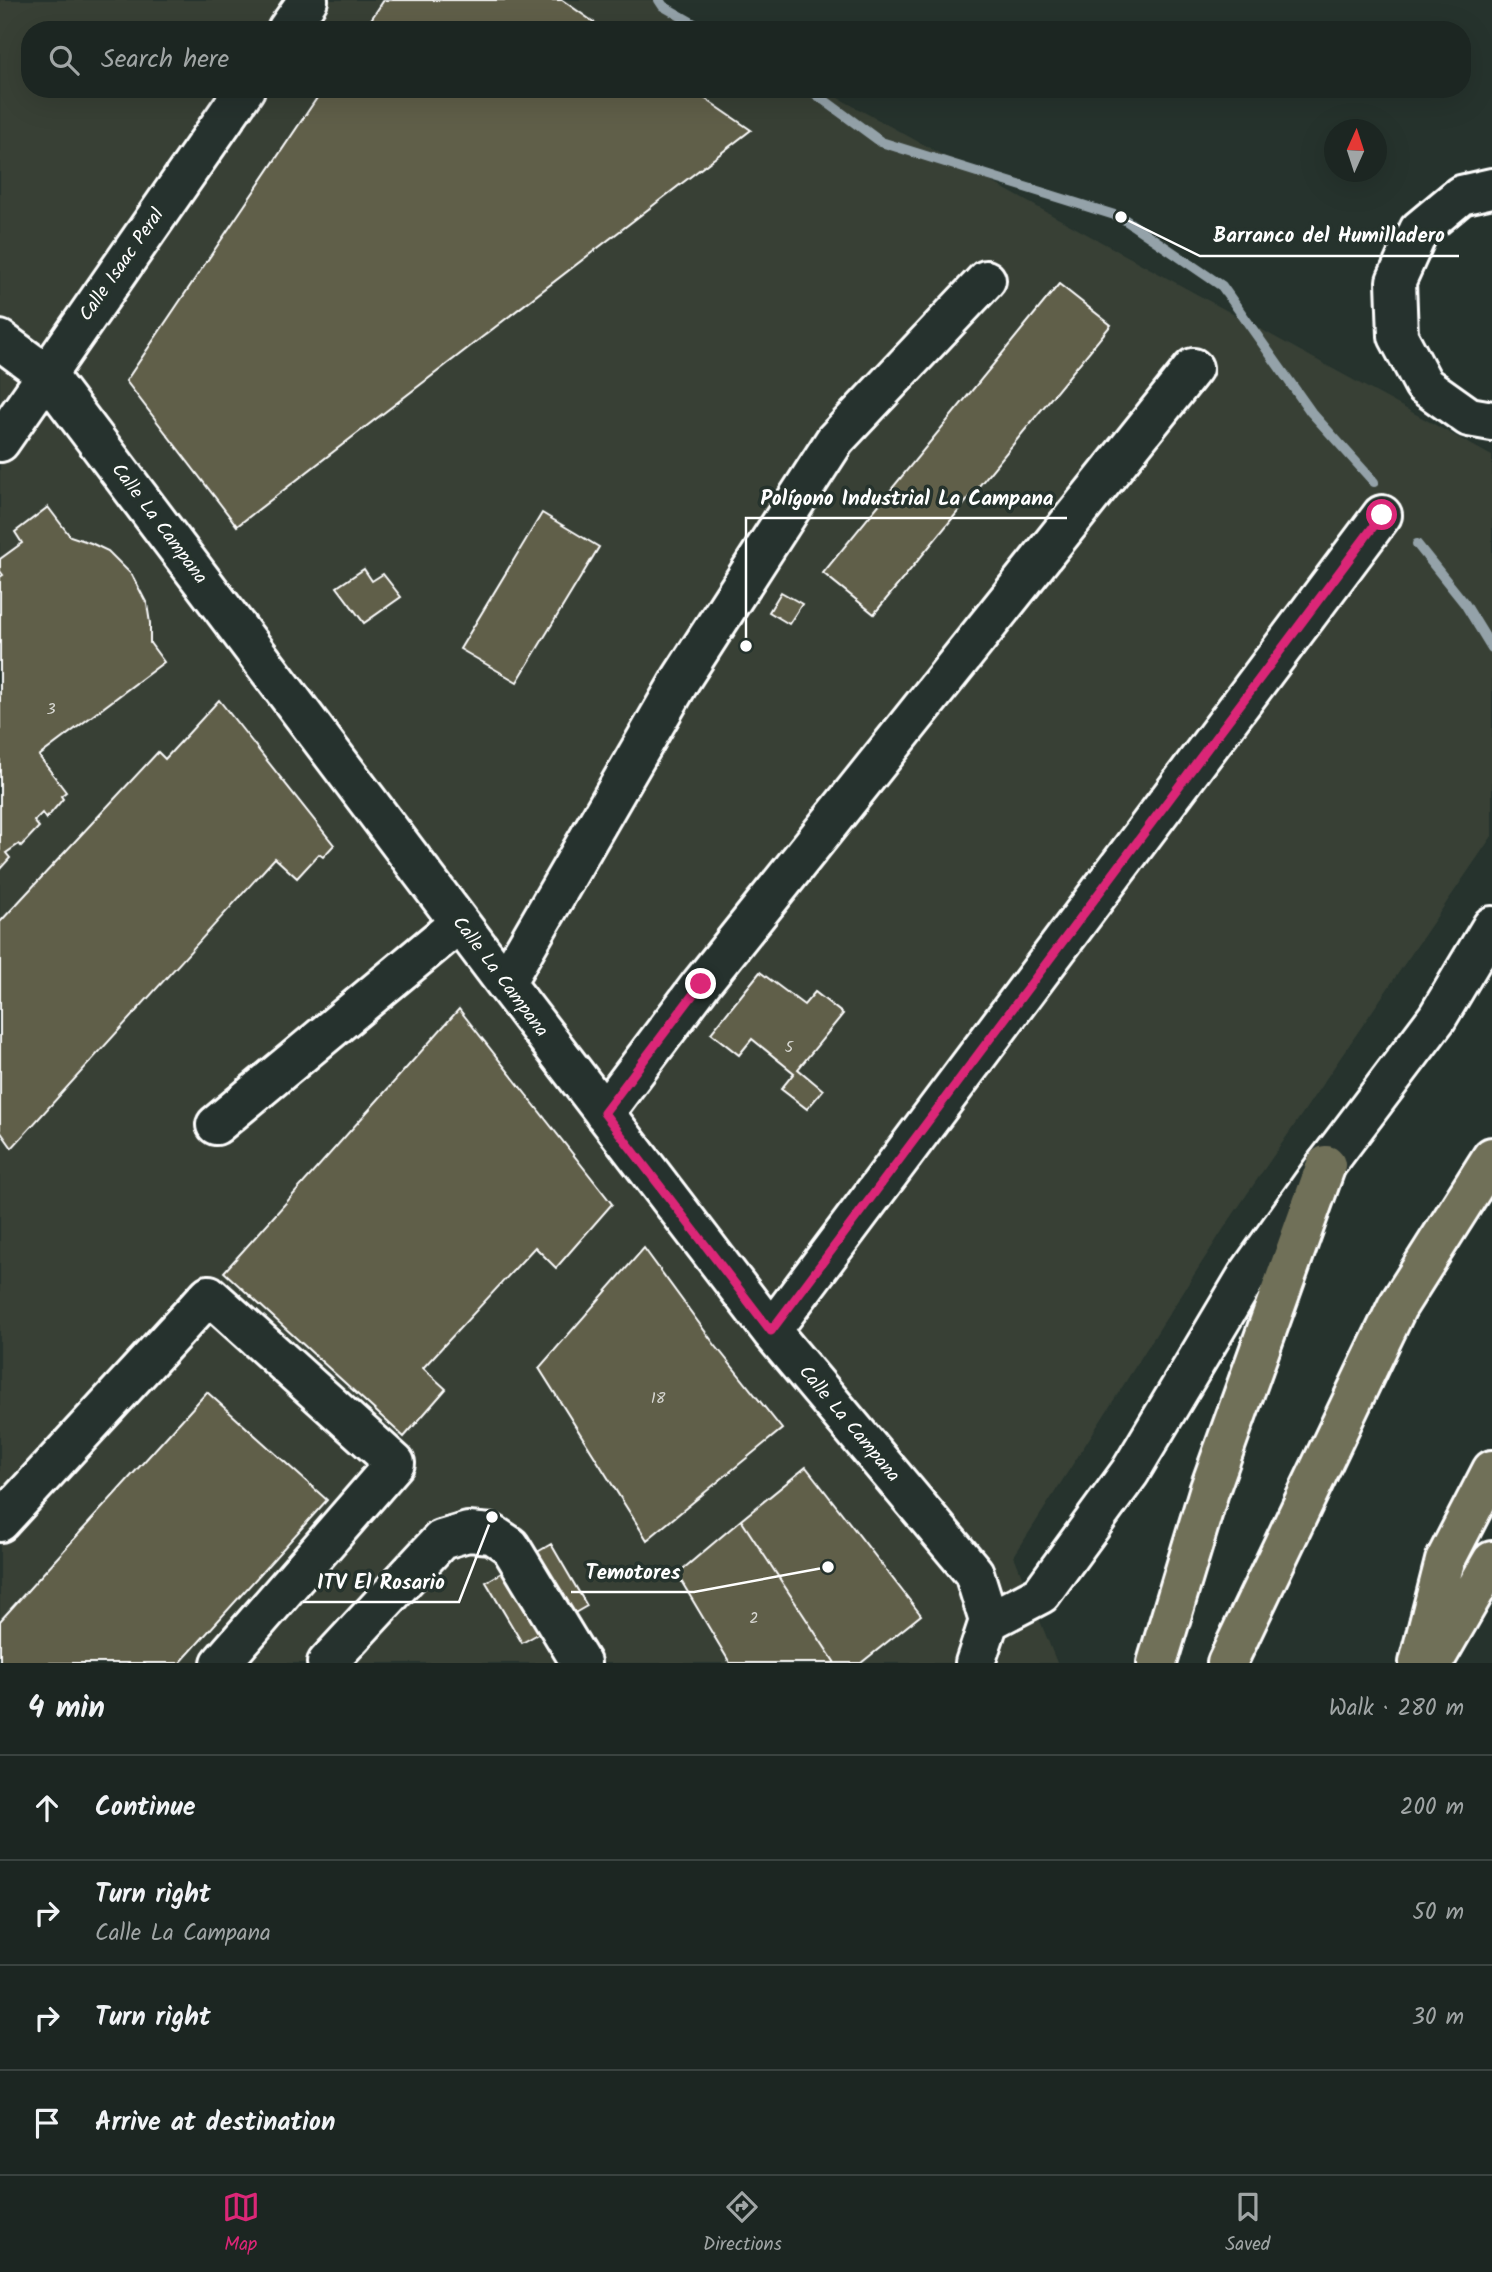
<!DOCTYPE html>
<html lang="en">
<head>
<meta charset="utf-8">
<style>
  :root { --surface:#1c2622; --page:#252e2a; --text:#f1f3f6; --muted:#a0a5a5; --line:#3a4340; --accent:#db2777 }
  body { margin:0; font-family:Kalam,sans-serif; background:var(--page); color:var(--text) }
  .compass { position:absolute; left:1324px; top:119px; width:63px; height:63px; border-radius:50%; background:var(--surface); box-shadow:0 7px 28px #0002; rotate:3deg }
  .stop { position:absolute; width:21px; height:21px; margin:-16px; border:5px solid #db2777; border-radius:50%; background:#fff }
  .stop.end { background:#db2777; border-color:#fff; box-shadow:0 2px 7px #0008 }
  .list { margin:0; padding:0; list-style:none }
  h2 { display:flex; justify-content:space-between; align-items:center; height:91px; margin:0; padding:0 28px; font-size:30px }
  h2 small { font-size:23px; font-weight:400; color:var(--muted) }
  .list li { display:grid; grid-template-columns:46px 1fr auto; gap:21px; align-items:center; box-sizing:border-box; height:105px; padding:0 28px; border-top:2px solid var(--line) }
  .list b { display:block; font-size:26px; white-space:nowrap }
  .list p { margin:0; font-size:23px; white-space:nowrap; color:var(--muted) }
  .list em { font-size:23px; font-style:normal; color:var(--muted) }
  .icon { flex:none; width:38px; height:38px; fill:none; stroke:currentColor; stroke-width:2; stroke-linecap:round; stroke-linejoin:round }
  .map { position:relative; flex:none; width:1492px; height:1663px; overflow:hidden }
  .search { position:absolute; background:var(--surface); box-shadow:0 7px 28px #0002; left:21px; right:21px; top:21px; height:77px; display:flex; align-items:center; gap:18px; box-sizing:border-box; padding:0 24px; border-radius:28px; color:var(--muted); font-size:26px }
  .sheet { height:511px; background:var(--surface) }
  nav { display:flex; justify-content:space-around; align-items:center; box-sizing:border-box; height:98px; border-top:2px solid var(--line); background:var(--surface); font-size:19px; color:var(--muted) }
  nav a { display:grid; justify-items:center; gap:4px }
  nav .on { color:var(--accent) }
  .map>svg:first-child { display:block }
  .built { fill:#374036 }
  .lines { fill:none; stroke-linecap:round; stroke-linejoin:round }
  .stream { stroke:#94a2a9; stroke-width:10 }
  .building { fill:#605e4a; stroke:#fff; stroke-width:2 }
  .minor-casing { stroke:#fff; stroke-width:44 }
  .highway-casing { stroke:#fff; stroke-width:44 }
  .minor { stroke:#26332d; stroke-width:38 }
  .highway { stroke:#706f59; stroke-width:38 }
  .route { stroke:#db2777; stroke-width:9 }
  .labels { text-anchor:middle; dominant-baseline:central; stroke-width:7; stroke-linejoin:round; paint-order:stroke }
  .number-label { font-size:16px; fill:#d7d7d2 }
  .street-label { font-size:19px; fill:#fff; stroke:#26332d }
  .leader { fill:none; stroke:#fff; stroke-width:2.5 }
  .callout-dot { fill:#fff; stroke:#26332d; stroke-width:2.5 }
  .callout-label { font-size:21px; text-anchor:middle; font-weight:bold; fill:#fff; stroke:#26332d; stroke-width:7; stroke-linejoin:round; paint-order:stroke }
</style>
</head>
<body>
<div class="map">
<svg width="1492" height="1663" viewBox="0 0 1492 1663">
  <rect width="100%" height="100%" fill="#26332d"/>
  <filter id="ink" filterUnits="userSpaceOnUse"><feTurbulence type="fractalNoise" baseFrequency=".0143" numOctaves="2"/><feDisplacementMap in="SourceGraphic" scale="14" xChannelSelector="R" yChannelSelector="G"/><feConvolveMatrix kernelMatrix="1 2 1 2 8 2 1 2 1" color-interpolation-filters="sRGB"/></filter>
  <g filter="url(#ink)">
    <path class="built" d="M 0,0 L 659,0 L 714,30 L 30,30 L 30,89 L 822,89 L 1492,456 L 1492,836 L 1224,1228 L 1014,1556 L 1057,1663 L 0,1663 Z"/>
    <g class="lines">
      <path class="stream" d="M 659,0 L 663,6 L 705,30
        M 809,89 L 881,142 L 1121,217 L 1222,286 L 1311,412 L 1374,482
        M 1417,544 L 1465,604 L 1492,648"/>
    </g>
    <path class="building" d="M 384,0 L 562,0 L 605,30 L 364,30 Z
      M 323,89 L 691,89 L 751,130 L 237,526 L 126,381 Z
      M 1059,284 L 1111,325 L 874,614 L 823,573 Z
      M 48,507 L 70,536 L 91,543 L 108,551 L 132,575 L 147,604 L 150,623 L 150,643 L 164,662 L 39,756 L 66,792 L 61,796 L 63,799 L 46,819 L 42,813 L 34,821 L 39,827 L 21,846 L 19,844 L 6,853 L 10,858 L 0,869 L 0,577 L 3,575 L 0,571 L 0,559 L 22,543 L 15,532 Z
      M 542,513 L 599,547 L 517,682 L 460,649 Z
      M 364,569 L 372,581 L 383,574 L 401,597 L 364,623 L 337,587 Z
      M 781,592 L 802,604 L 789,624 L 769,612 Z
      M 219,700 L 334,845 L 323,857 L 319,854 L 297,878 L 275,858 L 12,1148 L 0,1131 L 0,922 L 158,752 L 165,759 Z
      M 760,972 L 804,1005 L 815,992 L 843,1014 L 798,1069 L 823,1090 L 807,1109 L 781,1089 L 794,1073 L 752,1039 L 739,1055 L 711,1033 Z
      M 459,1009 L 612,1204 L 556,1268 L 535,1247 L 423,1368 L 446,1389 L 404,1437 L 224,1272 Z
      M 644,1248 L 715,1345 L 782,1429 L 647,1540 L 539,1368 Z
      M 207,1392 L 327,1500 L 180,1663 L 0,1663 L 0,1621 Z
      M 806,1467 L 921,1615 L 861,1663 L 835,1663 L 741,1520 Z
      M 741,1520 L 835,1663 L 730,1663 L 677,1574 Z
      M 551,1544 L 587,1606 L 522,1643 L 486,1582 Z"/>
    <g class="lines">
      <defs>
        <path id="minor" d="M 287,30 L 308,0
          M 1492,188 L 1461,195 L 1419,230 L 1396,281 L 1398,336 L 1424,385 L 1469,417 L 1492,421
          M 0,340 L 46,374 L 505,983 L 771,1331 L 974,1573 L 989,1621
          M 0,442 L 245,89
          M 505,983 L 681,679 L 835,440 L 986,280
          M 604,1113 L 701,984 L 1193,368
          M 216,1125 L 459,923
          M 771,1331 L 1382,515
          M 0,1522 L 209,1295 L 395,1463 L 221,1663
          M 989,1621 L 1041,1594 L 1130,1472 L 1247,1276 L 1326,1165 L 1437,1018 L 1492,926
          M 327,1663 L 441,1540 L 468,1532 L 492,1534 L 510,1546 L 581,1663
          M 975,1663 L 989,1621"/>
        <path id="highway" d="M 1157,1663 L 1209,1491 L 1326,1165
          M 1227,1663 L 1397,1307 L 1492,1157
          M 1419,1663 L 1445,1561 L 1492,1470
          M 1433,1663 L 1492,1561"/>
      </defs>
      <use href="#minor" class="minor-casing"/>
      <use href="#highway" class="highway-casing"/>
      <use href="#minor" class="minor"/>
      <use href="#highway" class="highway"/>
    </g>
  </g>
  <g class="lines" filter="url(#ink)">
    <path class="route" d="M 701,984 L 604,1113 L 771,1331 L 1382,515"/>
  </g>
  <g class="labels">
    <g class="number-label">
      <text x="51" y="709">3</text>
      <text x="789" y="1047">5</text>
      <text x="658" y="1398">18</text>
      <text x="754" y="1618">2</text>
    </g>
    <g class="street-label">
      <text transform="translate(122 265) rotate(-55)">Calle Isaac Peral</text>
      <text transform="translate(159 524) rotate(53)">Calle La Campana</text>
      <text transform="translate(500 977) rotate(53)">Calle La Campana</text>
      <text transform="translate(849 1424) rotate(50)">Calle La Campana</text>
    </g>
  </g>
  <path class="leader" d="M1121 217L1200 256H1459M746 646L746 518H1067M828 1567L694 1592H571M492 1517L459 1602H303"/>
  <g class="callout-dot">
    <circle cx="1121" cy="217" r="7"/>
    <circle cx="746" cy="646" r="7"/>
    <circle cx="828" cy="1567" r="7"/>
    <circle cx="492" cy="1517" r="7"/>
  </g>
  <g class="callout-label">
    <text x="1329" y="242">Barranco del Humilladero</text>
    <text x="907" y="505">Polígono Industrial La Campana</text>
    <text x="633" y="1579">Temotores</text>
    <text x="381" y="1589">ITV El Rosario</text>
  </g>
</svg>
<svg class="compass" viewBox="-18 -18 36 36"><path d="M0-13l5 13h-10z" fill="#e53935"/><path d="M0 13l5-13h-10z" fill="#a0a5a5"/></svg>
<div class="stop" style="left:1382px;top:515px"></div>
<div class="stop end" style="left:701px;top:984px"></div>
<div class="search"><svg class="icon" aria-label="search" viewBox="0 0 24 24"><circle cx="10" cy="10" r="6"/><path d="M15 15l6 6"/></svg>Search here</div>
</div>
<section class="sheet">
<h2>4 min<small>Walk · 280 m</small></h2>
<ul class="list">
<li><svg class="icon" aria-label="ahead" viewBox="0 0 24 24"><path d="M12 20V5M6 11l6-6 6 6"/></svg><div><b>Continue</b></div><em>200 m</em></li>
<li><svg class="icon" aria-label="right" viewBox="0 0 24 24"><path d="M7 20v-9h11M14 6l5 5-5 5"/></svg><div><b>Turn right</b><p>Calle La Campana</p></div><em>50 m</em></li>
<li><svg class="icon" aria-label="right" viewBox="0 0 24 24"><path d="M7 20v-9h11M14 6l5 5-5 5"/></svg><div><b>Turn right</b></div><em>30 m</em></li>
<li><svg class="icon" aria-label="arrive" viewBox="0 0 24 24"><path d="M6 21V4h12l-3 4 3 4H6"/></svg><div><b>Arrive at destination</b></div></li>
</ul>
</section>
<nav>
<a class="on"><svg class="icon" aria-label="map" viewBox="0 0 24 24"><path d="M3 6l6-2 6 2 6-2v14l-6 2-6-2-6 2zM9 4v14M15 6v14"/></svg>Map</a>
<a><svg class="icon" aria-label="directions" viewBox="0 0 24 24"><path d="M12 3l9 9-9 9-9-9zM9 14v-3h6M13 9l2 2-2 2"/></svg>Directions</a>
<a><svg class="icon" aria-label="saved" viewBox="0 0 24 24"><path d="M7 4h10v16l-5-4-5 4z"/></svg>Saved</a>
</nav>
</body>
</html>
